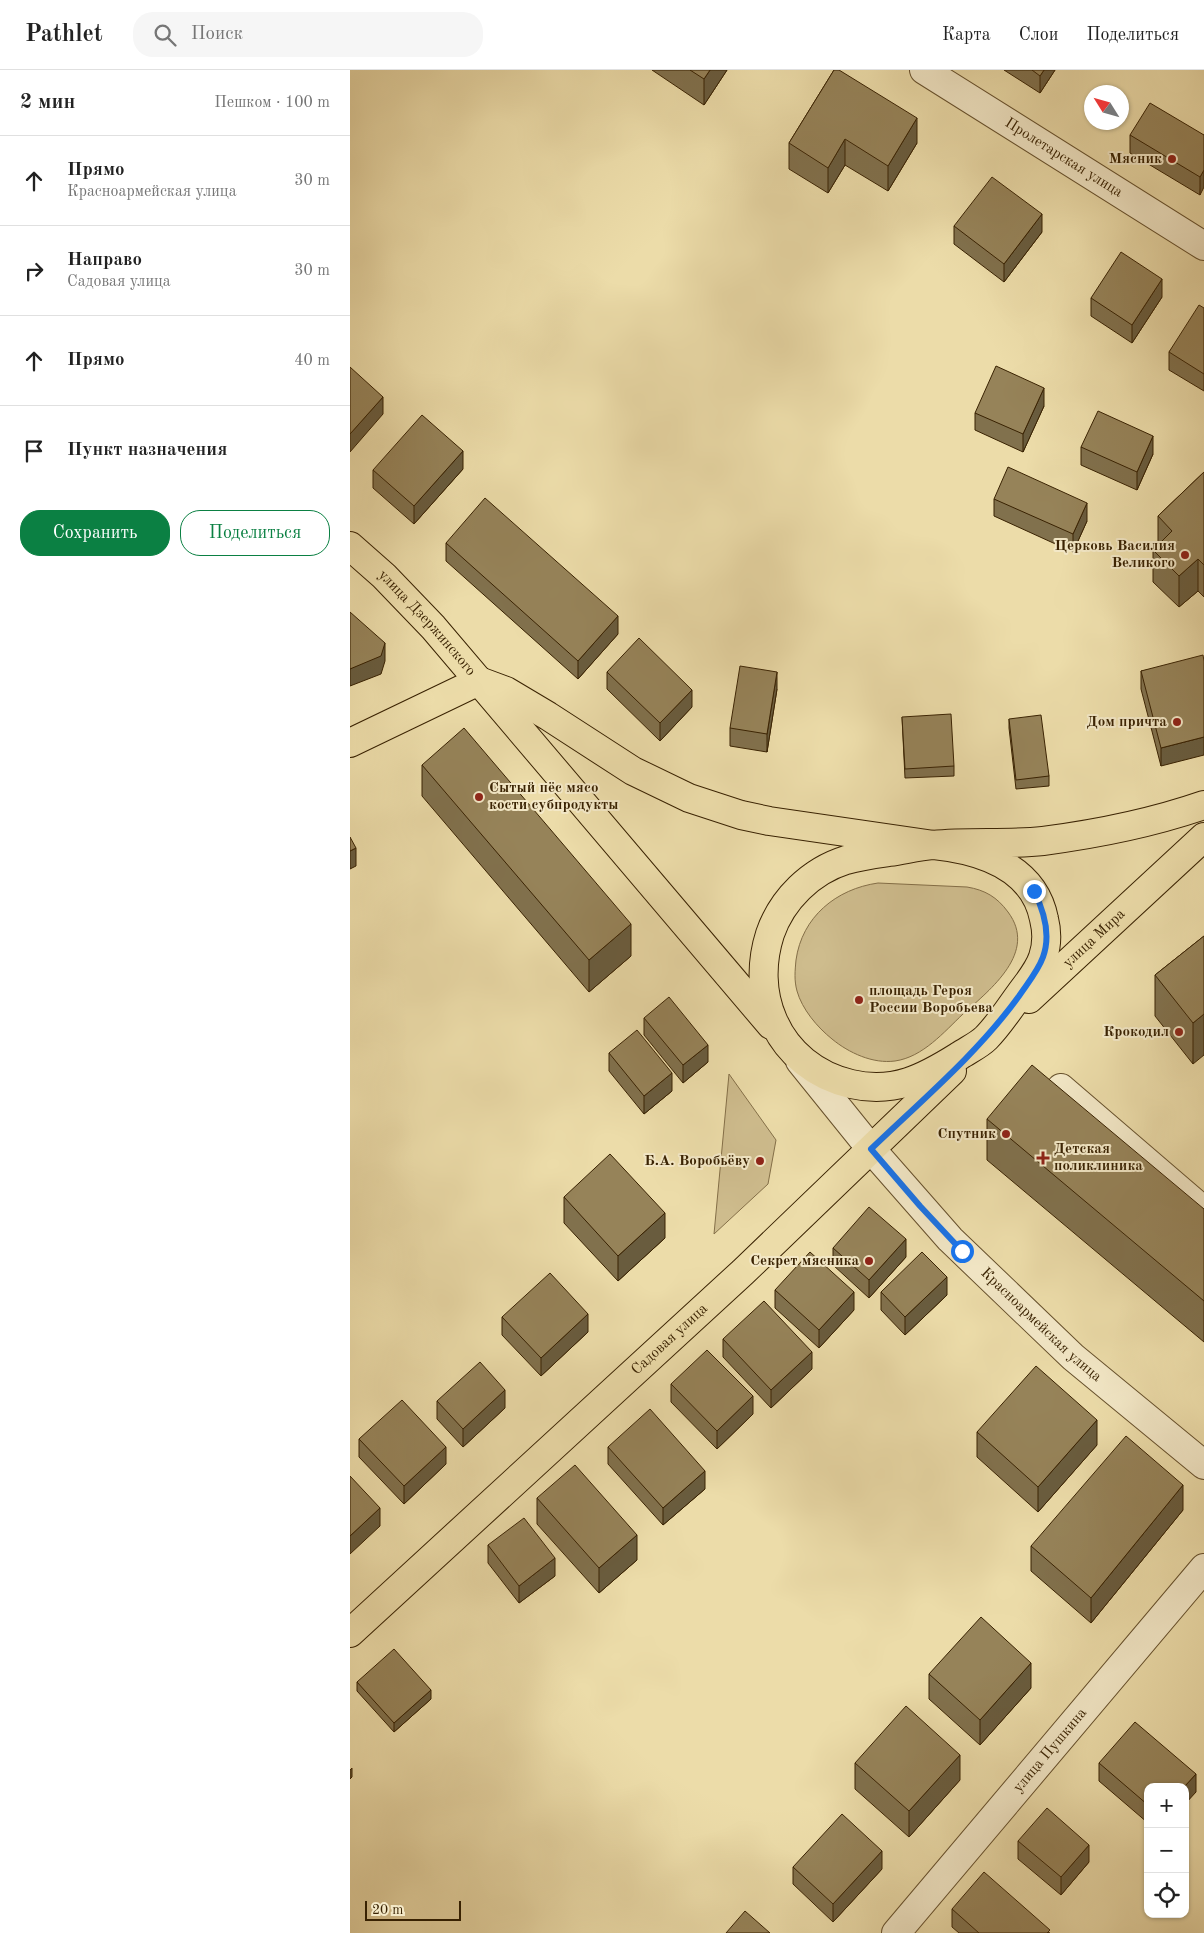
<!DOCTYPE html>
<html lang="ru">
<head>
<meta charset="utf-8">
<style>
  :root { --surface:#fff; --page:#f6f6f6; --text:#222; --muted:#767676; --line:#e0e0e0; --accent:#0b8043 }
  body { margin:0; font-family:"Old Standard TT",serif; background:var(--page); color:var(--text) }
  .controls { position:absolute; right:15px; bottom:15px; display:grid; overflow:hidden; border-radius:10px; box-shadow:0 1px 4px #0004 }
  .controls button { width:45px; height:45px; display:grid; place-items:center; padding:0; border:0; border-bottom:1px solid var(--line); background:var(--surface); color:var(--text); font:25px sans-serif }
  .compass { position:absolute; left:734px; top:15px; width:45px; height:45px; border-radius:50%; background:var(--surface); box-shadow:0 1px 4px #0004; rotate:307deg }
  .scale { position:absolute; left:15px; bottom:12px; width:96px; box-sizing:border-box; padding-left:5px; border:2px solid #392202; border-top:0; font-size:14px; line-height:18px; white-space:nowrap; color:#392202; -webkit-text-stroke:4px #f3e8c7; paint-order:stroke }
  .stop { position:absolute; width:15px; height:15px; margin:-11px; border:4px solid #1a73e8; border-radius:50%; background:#fff }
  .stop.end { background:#1a73e8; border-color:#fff; box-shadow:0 1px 5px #0008 }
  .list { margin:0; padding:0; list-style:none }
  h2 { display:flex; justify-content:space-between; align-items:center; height:65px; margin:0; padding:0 20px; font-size:21px }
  h2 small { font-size:16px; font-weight:400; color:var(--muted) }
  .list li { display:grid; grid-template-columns:32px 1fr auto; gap:15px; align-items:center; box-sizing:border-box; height:90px; padding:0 20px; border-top:1px solid var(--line) }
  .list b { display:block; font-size:19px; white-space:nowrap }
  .list p { margin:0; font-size:16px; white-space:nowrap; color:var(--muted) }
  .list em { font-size:16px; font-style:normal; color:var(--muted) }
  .actions { display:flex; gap:10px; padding:15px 20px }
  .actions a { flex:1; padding:11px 0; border:1px solid var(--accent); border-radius:20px; text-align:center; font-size:18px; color:var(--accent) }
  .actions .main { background:var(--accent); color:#fff }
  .icon { flex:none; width:28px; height:28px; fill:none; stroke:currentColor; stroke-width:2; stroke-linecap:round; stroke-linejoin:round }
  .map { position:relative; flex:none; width:854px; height:1863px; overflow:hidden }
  header { display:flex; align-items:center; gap:30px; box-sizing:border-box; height:70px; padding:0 25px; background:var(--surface); border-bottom:1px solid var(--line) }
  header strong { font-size:24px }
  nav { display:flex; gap:28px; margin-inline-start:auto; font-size:18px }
  .search { width:350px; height:45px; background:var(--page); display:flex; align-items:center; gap:12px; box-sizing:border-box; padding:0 18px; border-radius:20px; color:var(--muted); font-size:19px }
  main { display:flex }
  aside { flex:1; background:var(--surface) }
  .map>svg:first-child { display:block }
  .green { fill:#cebc8d; stroke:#846f48 }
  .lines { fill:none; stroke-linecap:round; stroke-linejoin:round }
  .minor-casing { stroke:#66502c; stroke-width:30 }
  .major-casing { stroke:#392202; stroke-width:30 }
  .minor { stroke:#f3e8c7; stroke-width:28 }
  .major { stroke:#ecdca9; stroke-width:28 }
  .wall { fill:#81714d; stroke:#392202 }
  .shaded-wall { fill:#695c3e; stroke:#392202 }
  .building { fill:#968359; stroke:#392202 }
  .route { stroke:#1a73e8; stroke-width:6 }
  .poi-dot { fill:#8f2418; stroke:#f3e8c7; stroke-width:2 }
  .labels { text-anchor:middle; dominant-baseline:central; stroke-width:4; stroke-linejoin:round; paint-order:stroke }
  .street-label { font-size:15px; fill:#392202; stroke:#f3e8c7 }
  .poi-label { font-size:15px; font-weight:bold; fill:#392202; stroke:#f3e8c7; text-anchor:end }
</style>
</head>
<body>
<header>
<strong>Pathlet</strong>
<div class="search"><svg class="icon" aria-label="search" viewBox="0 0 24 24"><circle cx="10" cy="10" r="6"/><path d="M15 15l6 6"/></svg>Поиск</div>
<nav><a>Карта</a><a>Слои</a><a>Поделиться</a></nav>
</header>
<main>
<aside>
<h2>2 мин<small>Пешком · 100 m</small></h2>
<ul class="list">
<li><svg class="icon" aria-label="ahead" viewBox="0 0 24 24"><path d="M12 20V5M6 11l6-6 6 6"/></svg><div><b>Прямо</b><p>Красноармейская улица</p></div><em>30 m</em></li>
<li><svg class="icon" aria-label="right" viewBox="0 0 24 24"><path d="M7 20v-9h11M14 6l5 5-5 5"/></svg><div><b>Направо</b><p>Садовая улица</p></div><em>30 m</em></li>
<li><svg class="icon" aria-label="ahead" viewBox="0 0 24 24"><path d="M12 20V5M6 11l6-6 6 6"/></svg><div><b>Прямо</b></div><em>40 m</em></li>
<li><svg class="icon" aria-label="arrive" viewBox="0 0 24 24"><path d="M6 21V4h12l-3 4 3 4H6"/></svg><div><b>Пункт назначения</b></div></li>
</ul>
<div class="actions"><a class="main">Сохранить</a><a>Поделиться</a></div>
</aside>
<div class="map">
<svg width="854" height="1863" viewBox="0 0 854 1863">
  <rect width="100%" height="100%" fill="#ecdca9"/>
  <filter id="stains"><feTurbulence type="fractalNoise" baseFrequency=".004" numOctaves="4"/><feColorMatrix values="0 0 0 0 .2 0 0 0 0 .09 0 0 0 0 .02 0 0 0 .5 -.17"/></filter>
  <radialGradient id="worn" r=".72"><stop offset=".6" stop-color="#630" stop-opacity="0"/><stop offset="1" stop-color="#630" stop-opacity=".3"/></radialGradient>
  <path class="green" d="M 528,813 L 617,817 C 635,820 647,827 658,842 C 688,882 641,919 613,944 C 594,962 573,987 545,991 C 523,994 499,983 482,969 C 467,957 452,939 447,921 C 444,910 445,901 446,890 C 452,847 486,819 528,813 Z
    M 379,1004 L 426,1070 L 418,1114 L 364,1164 Z"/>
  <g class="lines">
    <defs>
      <g id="minor">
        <path id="s1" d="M 574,0 L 854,176"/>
        <path id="s2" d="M 450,991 L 521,1079 L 600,1169 L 723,1287 L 854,1395"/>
        <path d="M 711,1018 L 854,1141"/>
        <path id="s3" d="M 546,1863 L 854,1498"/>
      </g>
      <g id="major">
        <path id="s4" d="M 0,476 L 34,506 L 83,557 L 421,955"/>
        <path d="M 129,611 L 156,621 L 198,646 L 283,701 L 339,728 L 391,745 L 419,751 L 584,775 C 631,780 684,797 694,849 C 697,861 697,875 693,887 C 689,900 678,913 670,924 C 659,939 649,955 636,968 C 629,975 618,980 609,986 C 574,1008 544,1024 501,1014 C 466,1006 437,983 423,950 C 411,923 411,892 420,864 C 432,829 461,801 496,790 C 510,786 525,784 539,782 C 554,780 568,776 583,775 C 619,771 656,775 693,771 C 747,764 802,753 854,735"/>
        <path d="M 0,673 L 129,611"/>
        <path id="s5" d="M 679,929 L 854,767"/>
        <path id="s6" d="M 0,1563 L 393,1202 L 602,1001"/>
      </g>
    </defs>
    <use href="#minor" class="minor-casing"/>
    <use href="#major" class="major-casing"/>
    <use href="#minor" class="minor"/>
    <use href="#major" class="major"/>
  </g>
  <path class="wall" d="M 302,0 L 377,0 L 354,35 Z
    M 484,0 L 567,73 L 538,121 L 495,95 L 478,123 L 439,99 L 439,73 Z
    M 654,0 L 705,0 L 690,23 Z
    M 780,65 L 854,65 L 850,125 L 780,83 Z
    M 604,156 L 692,162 L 654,212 L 604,174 Z
    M 812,227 L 782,273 L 741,246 L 741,228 Z
    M 854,238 L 854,321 L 819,300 L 819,282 Z
    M 694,336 L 673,382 L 625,360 L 625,343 Z
    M 731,377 L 803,384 L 787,420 L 731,395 Z
    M 113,399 L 64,454 L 23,418 L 23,400 Z
    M 854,402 L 854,527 L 848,521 L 829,537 L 803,512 L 803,480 L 808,475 L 808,446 Z
    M 644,429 L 737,451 L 723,482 L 644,446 Z
    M 96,473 L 268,564 L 228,609 L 96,491 Z
    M 854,591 L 811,696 L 791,619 L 791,601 Z
    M 257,602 L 342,637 L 310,671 L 257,619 Z
    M 427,619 L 417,682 L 380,676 L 380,658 Z
    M 552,647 L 604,696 L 604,706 L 555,708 Z
    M 659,649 L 699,706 L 699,716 L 666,719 L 659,658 Z
    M 72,695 L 281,886 L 239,922 L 72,726 Z
    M 854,866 L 843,994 L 805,946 L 805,905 Z
    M 294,948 L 358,992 L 333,1013 L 294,965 Z
    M 259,983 L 322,1021 L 294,1044 L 259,1001 Z
    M 637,1049 L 854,1139 L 854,1272 L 637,1090 Z
    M 214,1127 L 315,1168 L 268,1211 L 214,1153 Z
    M 483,1178 L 556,1187 L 519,1228 L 483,1195 Z
    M 425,1220 L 504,1240 L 469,1278 L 425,1238 Z
    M 531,1222 L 597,1225 L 555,1265 L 531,1240 Z
    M 152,1247 L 238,1262 L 191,1306 L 152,1265 Z
    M 373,1269 L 462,1299 L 421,1338 L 373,1287 Z
    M 321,1314 L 403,1344 L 367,1379 L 321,1332 Z
    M 87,1331 L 155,1338 L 113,1377 L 87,1349 Z
    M 627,1362 L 747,1375 L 688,1442 L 627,1387 Z
    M 9,1369 L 96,1394 L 54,1434 L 9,1387 Z
    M 258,1377 L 355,1419 L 313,1455 L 258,1394 Z
    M 187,1428 L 287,1490 L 249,1523 L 187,1454 Z
    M 833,1440 L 741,1553 L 681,1501 L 681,1476 Z
    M 138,1475 L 205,1506 L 169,1533 L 138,1493 Z
    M 579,1604 L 681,1618 L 630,1675 L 579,1629 Z
    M 7,1612 L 81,1629 L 44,1662 L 7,1621 Z
    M 505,1693 L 610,1710 L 559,1767 L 505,1719 Z
    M 749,1693 L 846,1722 L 798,1717 L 798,1753 L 749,1711 Z
    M 668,1771 L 739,1792 L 711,1825 L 668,1789 Z
    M 443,1797 L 532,1799 L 483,1852 L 443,1814 Z
    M 602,1839 L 700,1863 L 609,1863 L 602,1857 Z"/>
  <path class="shaded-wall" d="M 360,0 L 377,0 L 354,35 L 354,9 Z
    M 694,0 L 705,0 L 690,23 L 690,6 Z
    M 567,48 L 567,73 L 538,121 L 538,96 Z
    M 495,69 L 495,95 L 478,123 L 478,98 Z
    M 854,100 L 854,117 L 850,125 L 850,107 Z
    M 692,144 L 692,162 L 654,212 L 654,194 Z
    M 812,209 L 812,227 L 782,273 L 782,255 Z
    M 694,318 L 694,336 L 673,382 L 673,364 Z
    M 33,327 L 33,344 L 0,382 L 0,364 Z
    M 803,366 L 803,384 L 787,420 L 787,402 Z
    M 113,381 L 113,399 L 64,454 L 64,436 Z
    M 737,433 L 737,451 L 723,482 L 723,464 Z
    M 848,489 L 848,521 L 829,537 L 829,506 Z
    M 268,546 L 268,564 L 228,609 L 228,591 Z
    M 35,573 L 35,591 L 31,604 L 0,616 L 0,599 Z
    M 427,602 L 427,619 L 417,682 L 417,664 Z
    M 342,620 L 342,637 L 310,671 L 310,653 Z
    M 854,667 L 854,685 L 811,696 L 811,678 Z
    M 6,778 L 6,796 L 0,799 L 0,781 Z
    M 281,854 L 281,886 L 239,922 L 239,890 Z
    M 854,944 L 854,985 L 843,994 L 843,953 Z
    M 358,975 L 358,992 L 333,1013 L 333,995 Z
    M 322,1003 L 322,1021 L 294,1044 L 294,1026 Z
    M 315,1143 L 315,1168 L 268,1211 L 268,1186 Z
    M 556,1169 L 556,1187 L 519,1228 L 519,1210 Z
    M 597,1207 L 597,1225 L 555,1265 L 555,1247 Z
    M 504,1222 L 504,1240 L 469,1278 L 469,1260 Z
    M 238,1244 L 238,1262 L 191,1306 L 191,1288 Z
    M 462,1282 L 462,1299 L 421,1338 L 421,1320 Z
    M 155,1320 L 155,1338 L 113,1377 L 113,1359 Z
    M 403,1326 L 403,1344 L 367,1379 L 367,1361 Z
    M 747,1350 L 747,1375 L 688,1442 L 688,1417 Z
    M 96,1377 L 96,1394 L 54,1434 L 54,1416 Z
    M 355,1401 L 355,1419 L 313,1455 L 313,1438 Z
    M 833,1415 L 833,1440 L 741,1553 L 741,1528 Z
    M 30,1438 L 30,1456 L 0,1484 L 0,1466 Z
    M 287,1465 L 287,1490 L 249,1523 L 249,1498 Z
    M 205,1488 L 205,1506 L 169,1533 L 169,1516 Z
    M 681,1593 L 681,1618 L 630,1675 L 630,1650 Z
    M 81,1620 L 81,1629 L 44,1662 L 44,1653 Z
    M 610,1685 L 610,1710 L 559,1767 L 559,1741 Z
    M 2,1698 L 2,1707 L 0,1709 L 0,1700 Z
    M 846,1704 L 846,1722 L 835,1734 L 835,1717 L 834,1717 Z
    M 739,1775 L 739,1792 L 711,1825 L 711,1807 Z
    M 532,1781 L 532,1799 L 483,1852 L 483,1834 Z"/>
  <path class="building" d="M 340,0 L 360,0 L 354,9 Z
    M 484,0 L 489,0 L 567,48 L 538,96 L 495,69 L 478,98 L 439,73 Z
    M 682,0 L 694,0 L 690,6 Z
    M 800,33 L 854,65 L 854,100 L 850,107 L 780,65 Z
    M 642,107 L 692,144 L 654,194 L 604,156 Z
    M 771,182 L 812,209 L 782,255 L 741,228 Z
    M 849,235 L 854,238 L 854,304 L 819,282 Z
    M 646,296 L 694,318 L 673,364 L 625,343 Z
    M 0,297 L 33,327 L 0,364 Z
    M 748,341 L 803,366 L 787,402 L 731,377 Z
    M 72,345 L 113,381 L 64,436 L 23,400 Z
    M 658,397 L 737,433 L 723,464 L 644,429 Z
    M 854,402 L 854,495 L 848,489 L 829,506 L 803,480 L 822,461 L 808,446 Z
    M 135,428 L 268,546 L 228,591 L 96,473 Z
    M 0,542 L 35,573 L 31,586 L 0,599 Z
    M 289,568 L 342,620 L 310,653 L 257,602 Z
    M 853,585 L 854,591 L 854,667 L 811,678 L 791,601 Z
    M 390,596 L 427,602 L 417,664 L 380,658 Z
    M 601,644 L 604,696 L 555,699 L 552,647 Z
    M 691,645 L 699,706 L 666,710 L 659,649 Z
    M 114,658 L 281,854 L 239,890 L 72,695 Z
    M 0,767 L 6,778 L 0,781 Z
    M 854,866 L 854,944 L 843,953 L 805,905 Z
    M 319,927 L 358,975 L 333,995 L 294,948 Z
    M 287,960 L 322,1003 L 294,1026 L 259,983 Z
    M 682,995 L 854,1139 L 854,1231 L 637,1049 Z
    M 260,1084 L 315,1143 L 268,1186 L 214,1127 Z
    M 519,1137 L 556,1169 L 519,1210 L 483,1178 Z
    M 460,1182 L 504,1222 L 469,1260 L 425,1220 Z
    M 572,1182 L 597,1207 L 555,1247 L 531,1222 Z
    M 200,1203 L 238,1244 L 191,1288 L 152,1247 Z
    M 414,1231 L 462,1282 L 421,1320 L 373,1269 Z
    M 357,1280 L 403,1326 L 367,1361 L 321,1314 Z
    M 130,1292 L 155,1320 L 113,1359 L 87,1331 Z
    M 686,1296 L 747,1350 L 688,1417 L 627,1362 Z
    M 52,1330 L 96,1377 L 54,1416 L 9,1369 Z
    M 300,1339 L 355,1401 L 313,1438 L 258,1377 Z
    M 776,1366 L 833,1415 L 741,1528 L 681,1476 Z
    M 225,1395 L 287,1465 L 249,1498 L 187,1428 Z
    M 0,1406 L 30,1438 L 0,1466 Z
    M 174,1448 L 205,1488 L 169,1516 L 138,1475 Z
    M 631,1547 L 681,1593 L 630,1650 L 579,1604 Z
    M 44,1579 L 81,1620 L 44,1653 L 7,1612 Z
    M 556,1636 L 610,1685 L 559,1741 L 505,1693 Z
    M 785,1652 L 846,1704 L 834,1717 L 798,1717 L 798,1735 L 749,1693 Z
    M 697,1738 L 739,1775 L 711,1807 L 668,1771 Z
    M 492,1744 L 532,1781 L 483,1834 L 443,1797 Z
    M 634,1802 L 700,1860 L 697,1863 L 629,1863 L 602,1839 Z
    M 395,1841 L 420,1863 L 376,1863 Z"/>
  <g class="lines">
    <path class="route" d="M 612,1181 L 570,1136 L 521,1079 C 572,1030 628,983 669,926 C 677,914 688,901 693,887 C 701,865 694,841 684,821"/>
  </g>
  <g class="poi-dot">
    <circle cx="822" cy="89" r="5"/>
    <circle cx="835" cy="485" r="5"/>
    <circle cx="827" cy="652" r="5"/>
    <circle cx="129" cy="727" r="5"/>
    <circle cx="509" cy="930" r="5"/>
    <circle cx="829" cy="962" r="5"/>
    <circle cx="656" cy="1064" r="5"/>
    <path d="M690.5 1080.5h5v5h5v5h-5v5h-5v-5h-5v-5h5z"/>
    <circle cx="410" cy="1091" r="5"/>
    <circle cx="519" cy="1191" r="5"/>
  </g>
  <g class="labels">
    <g class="street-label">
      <text stroke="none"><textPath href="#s1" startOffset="165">Пролетарская улица</textPath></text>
      <text stroke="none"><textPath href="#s4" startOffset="109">улица Дзержинского</textPath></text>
      <text stroke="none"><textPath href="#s5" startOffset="89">улица Мира</textPath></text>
      <text stroke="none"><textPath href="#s2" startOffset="358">Красноармейская улица</textPath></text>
      <text stroke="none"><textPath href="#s6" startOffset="434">Садовая улица</textPath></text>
      <text stroke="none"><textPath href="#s3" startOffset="239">улица Пушкина</textPath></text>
    </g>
    <g class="poi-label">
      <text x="812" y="89">Мясник</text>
      <text x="825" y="476">Церковь Василия<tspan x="825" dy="17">Великого</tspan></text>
      <text x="817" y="652">Дом причта</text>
      <text x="139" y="718" text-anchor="start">Сытый пёс мясо<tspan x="139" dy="17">кости субпродукты</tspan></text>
      <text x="519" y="921" text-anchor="start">площадь Героя<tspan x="519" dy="17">России Воробьева</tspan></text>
      <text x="819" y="962">Крокодил</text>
      <text x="646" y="1064">Спутник</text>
      <text x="704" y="1079" text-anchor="start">Детская<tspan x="704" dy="17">поликлиника</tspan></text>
      <text x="400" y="1091">Б.А. Воробьёву</text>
      <text x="509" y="1191">Секрет мясника</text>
    </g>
  </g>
  <rect width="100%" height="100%" filter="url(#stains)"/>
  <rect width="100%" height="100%" fill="url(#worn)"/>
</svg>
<div class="controls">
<button>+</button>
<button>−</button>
<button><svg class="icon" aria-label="locate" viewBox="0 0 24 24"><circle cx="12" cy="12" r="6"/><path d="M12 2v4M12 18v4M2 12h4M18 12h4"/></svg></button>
</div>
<svg class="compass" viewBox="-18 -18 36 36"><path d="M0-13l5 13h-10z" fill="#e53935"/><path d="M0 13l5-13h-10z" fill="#767676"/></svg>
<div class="scale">20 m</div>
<div class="stop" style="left:612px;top:1181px"></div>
<div class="stop end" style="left:684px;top:821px"></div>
</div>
</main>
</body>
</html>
